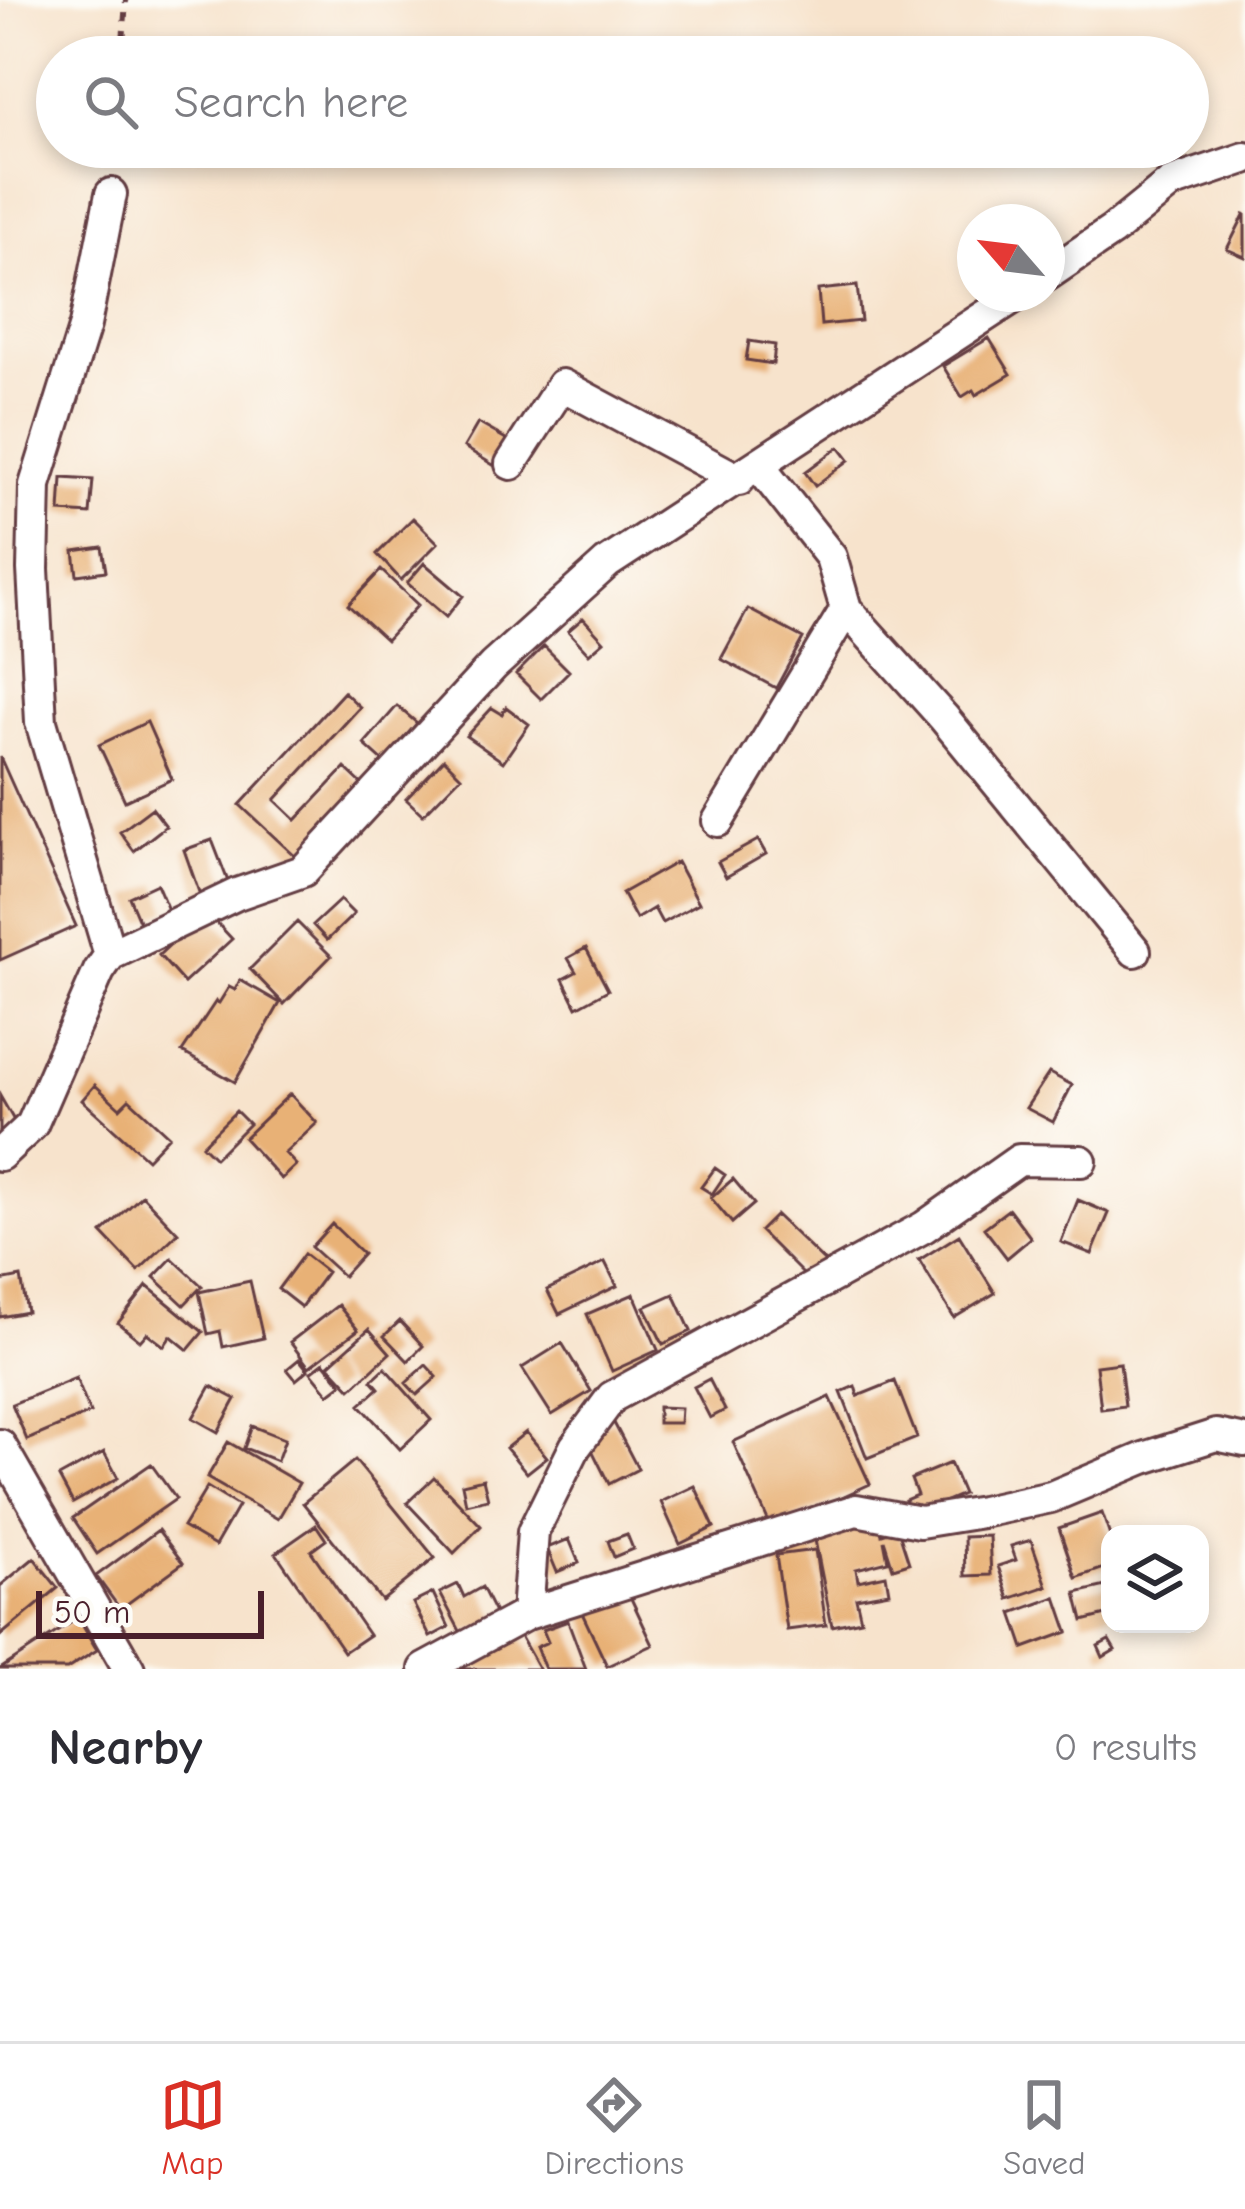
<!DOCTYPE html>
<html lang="en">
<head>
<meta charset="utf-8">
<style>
  :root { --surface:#fff; --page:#f2f2f3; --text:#2b2b33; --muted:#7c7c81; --line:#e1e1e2; --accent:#d93025 }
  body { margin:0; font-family:"Comic Neue",sans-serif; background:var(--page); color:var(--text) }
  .controls { position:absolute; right:36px; bottom:36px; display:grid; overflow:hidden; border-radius:24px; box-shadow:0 6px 18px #0003 }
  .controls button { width:108px; height:108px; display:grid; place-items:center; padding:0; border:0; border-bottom:3px solid var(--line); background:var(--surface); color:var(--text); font:60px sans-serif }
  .compass { position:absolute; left:957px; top:204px; width:108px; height:108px; border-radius:50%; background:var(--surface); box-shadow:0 6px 18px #0003; rotate:298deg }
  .scale { position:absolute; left:36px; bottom:30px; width:228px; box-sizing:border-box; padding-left:12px; border:6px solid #4a1f2b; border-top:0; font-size:33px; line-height:42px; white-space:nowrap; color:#4a1f2b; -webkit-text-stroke:9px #fdfcf7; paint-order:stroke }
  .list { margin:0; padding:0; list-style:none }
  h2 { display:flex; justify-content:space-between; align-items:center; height:156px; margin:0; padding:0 48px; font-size:51px }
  h2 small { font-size:39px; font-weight:400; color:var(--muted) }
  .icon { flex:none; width:66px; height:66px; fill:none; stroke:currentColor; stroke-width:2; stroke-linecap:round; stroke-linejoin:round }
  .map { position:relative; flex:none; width:1245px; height:1669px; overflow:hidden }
  .search { position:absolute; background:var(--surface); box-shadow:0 6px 18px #0003; left:36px; right:36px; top:36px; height:132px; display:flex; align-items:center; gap:30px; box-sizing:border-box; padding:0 42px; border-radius:66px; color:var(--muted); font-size:45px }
  .sheet { height:372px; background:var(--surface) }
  nav { display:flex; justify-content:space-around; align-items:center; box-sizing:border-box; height:168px; border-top:3px solid var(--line); background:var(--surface); font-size:33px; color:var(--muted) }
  nav a { display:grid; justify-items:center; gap:6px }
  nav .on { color:var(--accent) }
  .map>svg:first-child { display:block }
  .building { fill:#e8b176 }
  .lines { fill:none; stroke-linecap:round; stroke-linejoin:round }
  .minor-casing { stroke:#643c43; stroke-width:36 }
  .path { stroke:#643c43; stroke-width:6; stroke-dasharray:9 9; stroke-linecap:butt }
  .minor { stroke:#fff; stroke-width:30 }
</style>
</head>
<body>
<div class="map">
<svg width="1245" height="1669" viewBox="0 0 1245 1669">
  <rect width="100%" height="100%" fill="#fdfcf7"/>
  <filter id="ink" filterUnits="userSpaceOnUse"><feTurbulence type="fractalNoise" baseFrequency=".00833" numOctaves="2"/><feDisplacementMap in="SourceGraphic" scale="24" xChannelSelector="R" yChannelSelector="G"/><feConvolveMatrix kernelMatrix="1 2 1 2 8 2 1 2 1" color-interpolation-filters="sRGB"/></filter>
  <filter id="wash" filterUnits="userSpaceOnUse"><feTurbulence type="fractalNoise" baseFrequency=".004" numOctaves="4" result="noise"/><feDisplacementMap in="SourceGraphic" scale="48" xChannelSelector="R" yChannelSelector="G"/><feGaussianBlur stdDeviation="2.7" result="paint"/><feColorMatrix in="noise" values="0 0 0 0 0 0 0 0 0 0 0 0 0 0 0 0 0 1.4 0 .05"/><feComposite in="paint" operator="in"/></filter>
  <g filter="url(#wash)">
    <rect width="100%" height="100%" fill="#f7e3cc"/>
    <g id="blocks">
      <path class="building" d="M 1245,213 L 1245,257 L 1227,249 Z
        M 857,286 L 861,321 L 821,325 L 818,290 Z
        M 989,338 L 1011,374 L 976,395 L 973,390 L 962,397 L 943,366 Z
        M 749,341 L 775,345 L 773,364 L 746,360 Z
        M 478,423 L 513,443 L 498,468 L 464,447 Z
        M 839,447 L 849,460 L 815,486 L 805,472 Z
        M 62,478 L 93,480 L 90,514 L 60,512 Z
        M 413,518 L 438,543 L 401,580 L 377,554 Z
        M 102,547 L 106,571 L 77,575 L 74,551 Z
        M 424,563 L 463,596 L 446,617 L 407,583 Z
        M 381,570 L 418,605 L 386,640 L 348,605 Z
        M 748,609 L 803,638 L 776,688 L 721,659 Z
        M 583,618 L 604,641 L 589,654 L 568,631 Z
        M 544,646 L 569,671 L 541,699 L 516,674 Z
        M 344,692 L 360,707 L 275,800 L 296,820 L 345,768 L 364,786 L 297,858 L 240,805 Z
        M 397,706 L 417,723 L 385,763 L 364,744 Z
        M 506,707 L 529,724 L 503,762 L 466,736 L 492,708 L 502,714 Z
        M 147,722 L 172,779 L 125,801 L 99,745 Z
        M 0,757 L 76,926 L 0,960 Z
        M 444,759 L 461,776 L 423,815 L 406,799 Z
        M 152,808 L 166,826 L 134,851 L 120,832 Z
        M 212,840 L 229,884 L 200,895 L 184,850 Z
        M 758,840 L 766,854 L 726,877 L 718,862 Z
        M 677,862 L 699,903 L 662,923 L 654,908 L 636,919 L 622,893 Z
        M 157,884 L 168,910 L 140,923 L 129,897 Z
        M 340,900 L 354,914 L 327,940 L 313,925 Z
        M 206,911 L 232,939 L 184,983 L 159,955 Z
        M 297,922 L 331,956 L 284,1004 L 250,969 Z
        M 586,948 L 608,990 L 577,1007 L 563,979 L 576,972 L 568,958 Z
        M 240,980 L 280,1003 L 235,1082 L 182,1052 L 216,1001 L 219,1003 L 229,987 L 235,990 Z
        M 1049,1073 L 1072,1085 L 1053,1122 L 1026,1108 Z
        M 95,1085 L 120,1108 L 129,1099 L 169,1136 L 147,1159 L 82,1100 Z
        M 290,1094 L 317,1123 L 285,1153 L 296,1165 L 281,1179 L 244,1138 Z
        M 0,1096 L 16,1124 L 0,1133 Z
        M 236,1111 L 249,1124 L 215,1158 L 202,1145 Z
        M 715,1168 L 725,1175 L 712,1194 L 701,1187 Z
        M 733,1179 L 754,1204 L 732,1223 L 711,1198 Z
        M 142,1195 L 178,1233 L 138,1271 L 102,1233 Z
        M 1078,1200 L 1109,1213 L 1092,1254 L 1061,1242 Z
        M 1009,1209 L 1031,1238 L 1007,1258 L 984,1228 Z
        M 776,1215 L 827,1264 L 810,1281 L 760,1231 Z
        M 332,1224 L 363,1254 L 343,1276 L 311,1247 Z
        M 959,1235 L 995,1293 L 954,1318 L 919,1260 Z
        M 304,1254 L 327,1272 L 301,1307 L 278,1289 Z
        M 172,1258 L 202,1286 L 184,1305 L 154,1277 Z
        M 605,1262 L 617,1286 L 559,1314 L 547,1290 Z
        M 21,1277 L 27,1312 L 0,1317 L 0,1281 Z
        M 250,1281 L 263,1338 L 223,1347 L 220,1331 L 208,1334 L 199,1292 Z
        M 147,1286 L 203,1332 L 188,1350 L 171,1336 L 164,1346 L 147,1333 L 140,1341 L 118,1323 Z
        M 634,1294 L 658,1350 L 612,1371 L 587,1314 Z
        M 674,1294 L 691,1331 L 663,1344 L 645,1307 Z
        M 338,1305 L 358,1330 L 309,1367 L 290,1342 Z
        M 400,1321 L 423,1346 L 408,1361 L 384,1336 Z
        M 369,1329 L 390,1353 L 351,1389 L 329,1365 Z
        M 562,1343 L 591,1391 L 552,1415 L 522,1368 Z
        M 299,1359 L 308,1370 L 296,1380 L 287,1369 Z
        M 324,1362 L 342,1384 L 329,1394 L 311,1372 Z
        M 1120,1363 L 1125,1406 L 1101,1409 L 1096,1366 Z
        M 426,1365 L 437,1377 L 417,1395 L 406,1383 Z
        M 385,1368 L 431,1420 L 400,1449 L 360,1405 L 379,1388 L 372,1380 Z
        M 76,1378 L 90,1413 L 27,1440 L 12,1404 Z
        M 709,1379 L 725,1410 L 710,1418 L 694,1387 Z
        M 895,1381 L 917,1438 L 867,1458 L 841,1392 L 855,1386 L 858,1396 Z
        M 211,1386 L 236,1399 L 218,1432 L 193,1418 Z
        M 830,1397 L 870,1484 L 772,1529 L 733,1442 Z
        M 658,1407 L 681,1408 L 680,1423 L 658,1423 Z
        M 613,1421 L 638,1469 L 609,1484 L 585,1436 Z
        M 252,1426 L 285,1439 L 277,1461 L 244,1448 Z
        M 526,1432 L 547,1457 L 527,1473 L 506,1448 Z
        M 228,1442 L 299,1483 L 278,1519 L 207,1478 Z
        M 104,1452 L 118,1478 L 73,1503 L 59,1477 Z
        M 355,1460 L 435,1558 L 382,1601 L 303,1503 Z
        M 950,1463 L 963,1494 L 911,1516 L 905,1500 L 917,1495 L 911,1479 Z
        M 151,1464 L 176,1499 L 97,1554 L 73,1518 Z
        M 434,1477 L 481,1526 L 454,1553 L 407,1503 Z
        M 483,1479 L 488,1499 L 466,1504 L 462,1484 Z
        M 695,1486 L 714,1527 L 680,1544 L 661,1502 Z
        M 207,1487 L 238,1506 L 215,1546 L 183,1527 Z
        M 1102,1513 L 1110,1536 L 1110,1566 L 1076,1578 L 1059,1528 Z
        M 880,1520 L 882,1534 L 898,1529 L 909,1563 L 893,1568 L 884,1540 L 888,1561 L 856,1569 L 858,1581 L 886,1575 L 889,1592 L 856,1598 L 861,1620 L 832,1626 L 814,1535 Z
        M 316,1525 L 326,1540 L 311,1551 L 369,1635 L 344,1652 L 276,1553 Z
        M 158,1530 L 183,1563 L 120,1609 L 96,1576 Z
        M 627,1534 L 633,1549 L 614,1557 L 608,1541 Z
        M 989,1536 L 991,1575 L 965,1576 L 964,1537 Z
        M 569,1539 L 579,1563 L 557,1572 L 547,1548 Z
        M 1031,1540 L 1047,1586 L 1009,1599 L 998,1566 L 1016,1560 L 1011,1546 Z
        M 815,1550 L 826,1625 L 787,1630 L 776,1555 Z
        M 34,1558 L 58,1588 L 0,1636 L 0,1586 Z
        M 458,1584 L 464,1597 L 482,1587 L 500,1623 L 461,1633 L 440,1593 Z
        M 1110,1585 L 1110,1614 L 1083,1621 L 1076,1593 Z
        M 628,1592 L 653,1645 L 607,1666 L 582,1613 Z
        M 433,1593 L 449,1627 L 430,1637 L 413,1603 Z
        M 1056,1597 L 1068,1632 L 1024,1648 L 1012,1613 Z
        M 78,1618 L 97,1650 L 67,1669 L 0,1669 Z
        M 568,1621 L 586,1669 L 545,1669 L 536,1647 L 548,1642 L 543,1630 Z
        M 519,1634 L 539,1669 L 459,1669 Z
        M 1109,1640 L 1115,1650 L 1103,1657 L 1098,1646 Z"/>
    </g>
  </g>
  <g filter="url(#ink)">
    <use href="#blocks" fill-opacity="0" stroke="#643c43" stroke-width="3"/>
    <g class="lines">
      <defs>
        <path id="minor" d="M 1047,275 L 1112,231 L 1171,183 L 1245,158
          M 511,464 L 562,385 L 739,480
          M 846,609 L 944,718 L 1135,951
          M 718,821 L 846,609 L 831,557 L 759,466
          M 110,955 L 41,722 L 33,569 L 35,485 L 85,325 L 111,194
          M 0,1155 L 32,1125 L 99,971 L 110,955 L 237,894 L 303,871 L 493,666 L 607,563 L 1019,294
          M 0,1445 L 129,1669
          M 527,1614 L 533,1532 L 575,1447 L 612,1397 L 924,1227 L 1019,1160 L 1081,1161
          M 425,1669 L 527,1614 L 856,1510 L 920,1522 L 982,1512 L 1051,1497 L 1144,1458 L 1216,1435 L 1245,1441"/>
      </defs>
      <use href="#minor" class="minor-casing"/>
      <path class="path" d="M 122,57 L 126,0
        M 113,167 L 114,147"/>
      <use href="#minor" class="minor"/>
    </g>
  </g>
</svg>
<div class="controls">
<button><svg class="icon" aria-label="layers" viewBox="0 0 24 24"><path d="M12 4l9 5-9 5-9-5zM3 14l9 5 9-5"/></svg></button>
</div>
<svg class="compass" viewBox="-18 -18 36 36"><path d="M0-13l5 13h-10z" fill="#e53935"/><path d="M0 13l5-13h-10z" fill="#7c7c81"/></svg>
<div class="scale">50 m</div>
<div class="search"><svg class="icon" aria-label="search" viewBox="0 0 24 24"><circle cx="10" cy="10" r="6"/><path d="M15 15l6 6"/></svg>Search here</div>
</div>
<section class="sheet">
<h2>Nearby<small>0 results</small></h2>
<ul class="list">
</ul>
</section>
<nav>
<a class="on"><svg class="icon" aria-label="map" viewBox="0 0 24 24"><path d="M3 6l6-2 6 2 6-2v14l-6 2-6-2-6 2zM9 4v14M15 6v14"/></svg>Map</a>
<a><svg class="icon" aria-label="directions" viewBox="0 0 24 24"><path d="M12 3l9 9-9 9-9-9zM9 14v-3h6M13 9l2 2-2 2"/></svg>Directions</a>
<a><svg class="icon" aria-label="saved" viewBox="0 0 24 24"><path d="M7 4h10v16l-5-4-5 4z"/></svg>Saved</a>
</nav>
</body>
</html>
